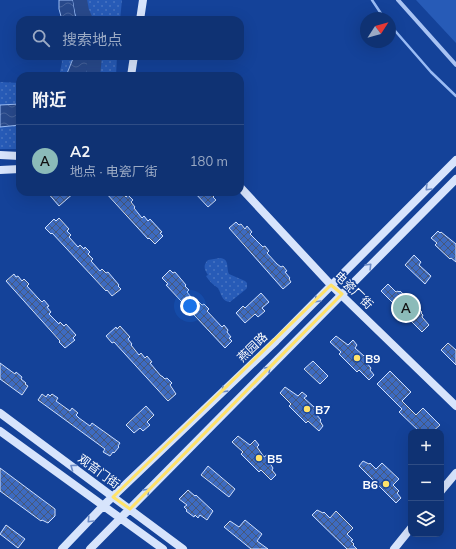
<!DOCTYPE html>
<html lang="zh">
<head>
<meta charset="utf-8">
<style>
  :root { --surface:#0f3273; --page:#183a78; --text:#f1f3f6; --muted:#9baac4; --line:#2f4d85; --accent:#8bbbb9 }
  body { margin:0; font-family:Mulish,"Noto Sans SC",sans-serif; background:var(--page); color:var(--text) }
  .controls { position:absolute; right:12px; bottom:12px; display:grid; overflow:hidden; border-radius:8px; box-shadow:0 4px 16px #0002 }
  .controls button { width:36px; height:36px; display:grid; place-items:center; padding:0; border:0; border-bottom:1px solid var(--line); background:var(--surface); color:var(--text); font:20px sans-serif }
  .compass { position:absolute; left:360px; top:12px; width:36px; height:36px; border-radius:50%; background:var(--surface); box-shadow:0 4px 16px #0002; rotate:54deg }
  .you { position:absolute; left:190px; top:306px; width:14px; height:14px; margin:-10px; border:3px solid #fff; border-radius:50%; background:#1a73e8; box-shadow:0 0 0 6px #1a73e833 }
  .badge { display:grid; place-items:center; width:26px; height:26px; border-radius:50%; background:var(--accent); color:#111; font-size:13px; font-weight:700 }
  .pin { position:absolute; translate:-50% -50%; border:2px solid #fff; box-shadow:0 1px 4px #0006 }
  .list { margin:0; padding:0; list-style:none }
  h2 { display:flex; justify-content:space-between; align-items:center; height:52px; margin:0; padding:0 16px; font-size:17px }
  h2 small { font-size:13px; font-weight:400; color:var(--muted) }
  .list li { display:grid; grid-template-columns:26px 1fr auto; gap:12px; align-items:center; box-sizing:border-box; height:72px; padding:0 16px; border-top:1px solid var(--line) }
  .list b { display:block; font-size:15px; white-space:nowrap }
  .list p { margin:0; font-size:13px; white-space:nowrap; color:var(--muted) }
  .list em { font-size:13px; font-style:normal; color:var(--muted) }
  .icon { flex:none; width:22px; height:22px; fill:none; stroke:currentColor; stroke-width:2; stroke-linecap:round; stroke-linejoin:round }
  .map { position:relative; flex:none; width:456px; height:549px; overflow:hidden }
  .search { position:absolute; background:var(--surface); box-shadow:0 4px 16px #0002; left:16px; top:16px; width:228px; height:44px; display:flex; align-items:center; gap:10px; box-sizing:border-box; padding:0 14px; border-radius:12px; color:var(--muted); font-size:15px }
  .panel { position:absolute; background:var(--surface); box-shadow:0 4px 16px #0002; left:16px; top:72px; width:228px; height:124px; border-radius:12px }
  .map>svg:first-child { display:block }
  .grass { fill:#275bb7 }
  .park { fill:url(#park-dots) }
  .water { fill:url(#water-waves); stroke:#9abcf5 }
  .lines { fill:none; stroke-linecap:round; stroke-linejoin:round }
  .stream { stroke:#9abcf5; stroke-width:2.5 }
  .river { stroke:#28498b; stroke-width:14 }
  .building { fill:url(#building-cross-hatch); stroke:#d0e0fd }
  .street { stroke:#a8c3f3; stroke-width:4 }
  .secondary { stroke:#d7e4fc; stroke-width:8 }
  .oneway { stroke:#6c8bc6 }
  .marked { fill:none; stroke:#ffe26a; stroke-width:3; stroke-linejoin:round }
  .poi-dot { fill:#ffe26a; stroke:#144299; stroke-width:1.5 }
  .labels { text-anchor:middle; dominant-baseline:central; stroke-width:3.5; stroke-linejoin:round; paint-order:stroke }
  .street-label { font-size:12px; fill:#fff; stroke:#144299 }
  .poi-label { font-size:12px; font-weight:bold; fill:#fff; stroke:#144299; text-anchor:start }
</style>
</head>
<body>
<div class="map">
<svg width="456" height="549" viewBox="0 0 456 549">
  <defs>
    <pattern id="park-dots" width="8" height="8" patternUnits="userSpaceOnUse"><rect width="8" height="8" fill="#275bb7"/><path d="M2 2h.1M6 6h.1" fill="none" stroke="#4774c2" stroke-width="1.8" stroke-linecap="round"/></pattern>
    <pattern id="water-waves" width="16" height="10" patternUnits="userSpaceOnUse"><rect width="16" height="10" fill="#28498b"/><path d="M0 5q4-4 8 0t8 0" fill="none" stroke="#48649c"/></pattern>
    <pattern id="building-cross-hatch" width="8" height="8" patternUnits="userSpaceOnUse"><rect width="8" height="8" fill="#3d6bc1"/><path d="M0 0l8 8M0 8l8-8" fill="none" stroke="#46587b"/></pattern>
  </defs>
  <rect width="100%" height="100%" fill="#144299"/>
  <path class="grass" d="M 416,0 L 456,0 L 456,43 Z"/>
  <path class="park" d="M 66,0 L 122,0 L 120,20 L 65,20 Z
    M 61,56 L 117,56 L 116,76 L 59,76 L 62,62 Z
    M 0,82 L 20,83 L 20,149 L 0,149 Z
    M 220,258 C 230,259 226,267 229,274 L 245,281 L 247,283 L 247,288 L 245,290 L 230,302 C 222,302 221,293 218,288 C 213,285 209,281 206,276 L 208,275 C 204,269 203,265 208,260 Z"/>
  <path class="water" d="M 59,0 L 73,0 L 76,20 L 62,20 L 59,9 Z
    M 74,56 L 91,56 L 86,76 L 66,76 Z
    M 20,104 L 20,125 L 0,127 L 0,105 Z"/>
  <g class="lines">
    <path class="stream" d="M 372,0 L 384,18
      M 390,25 L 431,72 L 456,96"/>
    <path class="river" d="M 80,0 L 82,11 L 86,20
      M 93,76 L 95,56"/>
  </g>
  <path class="building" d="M 47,192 L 75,192 L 59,206 Z
    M 105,192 L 122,192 L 126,197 L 128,195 L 133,200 L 131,202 L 135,207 L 134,208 L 142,218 L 144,216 L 148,221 L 150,219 L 162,232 L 160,233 L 163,236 L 155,244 L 149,238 L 148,239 Z
    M 194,192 L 212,192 L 215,195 L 213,197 L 216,200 L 208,207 Z
    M 59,218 L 69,229 L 67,231 L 71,235 L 69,237 L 78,247 L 80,245 L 84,249 L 85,247 L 90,252 L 88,254 L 93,259 L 91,261 L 100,271 L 102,269 L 106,273 L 108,272 L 119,285 L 118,286 L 121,289 L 112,296 L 107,290 L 106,291 L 52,233 L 51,234 L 45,228 L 54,219 L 56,221 Z
    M 236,222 L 239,225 L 241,224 L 245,229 L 247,226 L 252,232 L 250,234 L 263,247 L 265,246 L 269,251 L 267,253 L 277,264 L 281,267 L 283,266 L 287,271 L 285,272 L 290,278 L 289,279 L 291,282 L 283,289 L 229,228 Z
    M 438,231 L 440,233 L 441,232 L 456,244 L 456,262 L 451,258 L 450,259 L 435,245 L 437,243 L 431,238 Z
    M 414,255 L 421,262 L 419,265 L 431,276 L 425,284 L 405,265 Z
    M 170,270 L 173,273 L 175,272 L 186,285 L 185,286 L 189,290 L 187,292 L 195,302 L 197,300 L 202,305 L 204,304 L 209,309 L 207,311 L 222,327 L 224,325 L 228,330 L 227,332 L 231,337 L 229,338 L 232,341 L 225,348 L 166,285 L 168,284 L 162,278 Z
    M 14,274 L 16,277 L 18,276 L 22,281 L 24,279 L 29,284 L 27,286 L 38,298 L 42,302 L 44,300 L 49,306 L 47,307 L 51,312 L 49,314 L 59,324 L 60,322 L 64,326 L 66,324 L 76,335 L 73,338 L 75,340 L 65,348 L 59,342 L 60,341 L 6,281 Z
    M 388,284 L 396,292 L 398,291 L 399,292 L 400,291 L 422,312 L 421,313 L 423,315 L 422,317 L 429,325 L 422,332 L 381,291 Z
    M 261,293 L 269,302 L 262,308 L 265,311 L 258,317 L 255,314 L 245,323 L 236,313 L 243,306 L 245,308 Z
    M 120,326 L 130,337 L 128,339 L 132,344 L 131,345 L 139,355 L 141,353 L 145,358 L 147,356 L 152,362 L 150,363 L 161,376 L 162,376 L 165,379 L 167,378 L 172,383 L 170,385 L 176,394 L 168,401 L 114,342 L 112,343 L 106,336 L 116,327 L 117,329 Z
    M 336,336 L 348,345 L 353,340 L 357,345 L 355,348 L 364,356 L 366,354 L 370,358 L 366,362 L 371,368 L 370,370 L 374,375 L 369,380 L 359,370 L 357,372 L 339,354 L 341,352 L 330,342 Z
    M 448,343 L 456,350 L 456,365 L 441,350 Z
    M 313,361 L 328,376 L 320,384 L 304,369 Z
    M 0,363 L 15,374 L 16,372 L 22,377 L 21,379 L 26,383 L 25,384 L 28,386 L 22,395 L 0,379 Z
    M 390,371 L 411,392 L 402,401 L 416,415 L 423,408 L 440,425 L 432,432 L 420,432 L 399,412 L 402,409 L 377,384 Z
    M 285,387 L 298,396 L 302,392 L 307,396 L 304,398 L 314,407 L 316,405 L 320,410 L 316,414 L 321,420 L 320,421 L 323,426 L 319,431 L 308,421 L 306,423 L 289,406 L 291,404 L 280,393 Z
    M 42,394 L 46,397 L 48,394 L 50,396 L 52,394 L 58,398 L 56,401 L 70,411 L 72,408 L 78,413 L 76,415 L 79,418 L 90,426 L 92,423 L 120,443 L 118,446 L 119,447 L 114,453 L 113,452 L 110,456 L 103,452 L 105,449 L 38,400 Z
    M 146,406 L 154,415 L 147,422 L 150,425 L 143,431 L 140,428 L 134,433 L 126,425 Z
    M 238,436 L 250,445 L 255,440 L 259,445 L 257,447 L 264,457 L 268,454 L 272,458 L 269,462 L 273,468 L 272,470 L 276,475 L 271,480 L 261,470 L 259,472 L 241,454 L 243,452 L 232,442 Z
    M 363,461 L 369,464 L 370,463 L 376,469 L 382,463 L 399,479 L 393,485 L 399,491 L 397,493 L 401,498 L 396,503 L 359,466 Z
    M 208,466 L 235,489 L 229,497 L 201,475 Z
    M 0,468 L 55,509 L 55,516 L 48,523 L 42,520 L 41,521 L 0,491 Z
    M 188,490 L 195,496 L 196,495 L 213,511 L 207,520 L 200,515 L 198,518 L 195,515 L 194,517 L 186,511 L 187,510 L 184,507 L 187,505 L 179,499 Z
    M 317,510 L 323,513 L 324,512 L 330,518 L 336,511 L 353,528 L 347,534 L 353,540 L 351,541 L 354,544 L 353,545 L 357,549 L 347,549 L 312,515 Z
    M 245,520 L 262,534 L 257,541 L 268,549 L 251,549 L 224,527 L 230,521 L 239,527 Z
    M 6,525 L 25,539 L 18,548 L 0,534 Z"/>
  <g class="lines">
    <path class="street" d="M 398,0 L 456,65"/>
    <path class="secondary" d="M 140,20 L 143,0
      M 131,76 L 134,56
      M 0,155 L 20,156
      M 0,170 L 20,169
      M 240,187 L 331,285 L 456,406
      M 0,413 L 183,549
      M 0,431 L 163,549
      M 441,491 L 456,473
      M 62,549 L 104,505 L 276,341 L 456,160
      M 90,549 L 456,179
      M 394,549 L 411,528"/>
  </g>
  <defs><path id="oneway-chevron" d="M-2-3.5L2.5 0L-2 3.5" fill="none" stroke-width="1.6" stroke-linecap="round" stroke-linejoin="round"/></defs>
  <g class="oneway">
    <use href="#oneway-chevron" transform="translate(428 188) rotate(135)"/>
    <use href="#oneway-chevron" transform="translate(369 266) rotate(-45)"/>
    <use href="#oneway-chevron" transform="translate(317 300) rotate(135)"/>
    <use href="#oneway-chevron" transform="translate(268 369) rotate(-45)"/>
    <use href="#oneway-chevron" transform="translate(224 390) rotate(136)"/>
    <use href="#oneway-chevron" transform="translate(73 467) rotate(-144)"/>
    <use href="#oneway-chevron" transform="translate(147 491) rotate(-45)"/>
    <use href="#oneway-chevron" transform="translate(90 520) rotate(134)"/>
  </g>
  <path class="marked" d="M 331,285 L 342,294 L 130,509 L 113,497 Z"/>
  <g class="poi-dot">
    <circle cx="357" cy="358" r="4"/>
    <circle cx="307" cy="409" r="4"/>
    <circle cx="259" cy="458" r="4"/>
    <circle cx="386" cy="484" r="4"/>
  </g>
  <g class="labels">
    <g class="street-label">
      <text transform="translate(354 290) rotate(44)">电瓷厂街</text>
      <text transform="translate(252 347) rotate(-44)">燕园路</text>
      <text transform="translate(99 471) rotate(36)">观音门街</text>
    </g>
    <g class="poi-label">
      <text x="365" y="358">B9</text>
      <text x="315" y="409">B7</text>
      <text x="267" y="458">B5</text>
      <text x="378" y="484" text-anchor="end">B6</text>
    </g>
  </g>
</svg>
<div class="controls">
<button>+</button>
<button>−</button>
<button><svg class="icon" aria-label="layers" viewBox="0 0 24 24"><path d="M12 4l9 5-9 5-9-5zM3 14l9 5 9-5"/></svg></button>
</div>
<svg class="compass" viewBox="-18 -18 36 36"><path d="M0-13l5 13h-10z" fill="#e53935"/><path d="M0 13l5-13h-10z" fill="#9baac4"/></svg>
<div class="you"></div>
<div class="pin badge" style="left:406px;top:308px">A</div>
<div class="search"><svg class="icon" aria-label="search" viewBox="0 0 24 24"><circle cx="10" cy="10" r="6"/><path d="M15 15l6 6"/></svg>搜索地点</div>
<section class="panel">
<h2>附近<small></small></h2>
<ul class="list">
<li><span class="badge">A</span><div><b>A2</b><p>地点 · 电瓷厂街</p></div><em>180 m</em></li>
</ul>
</section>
</div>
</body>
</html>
